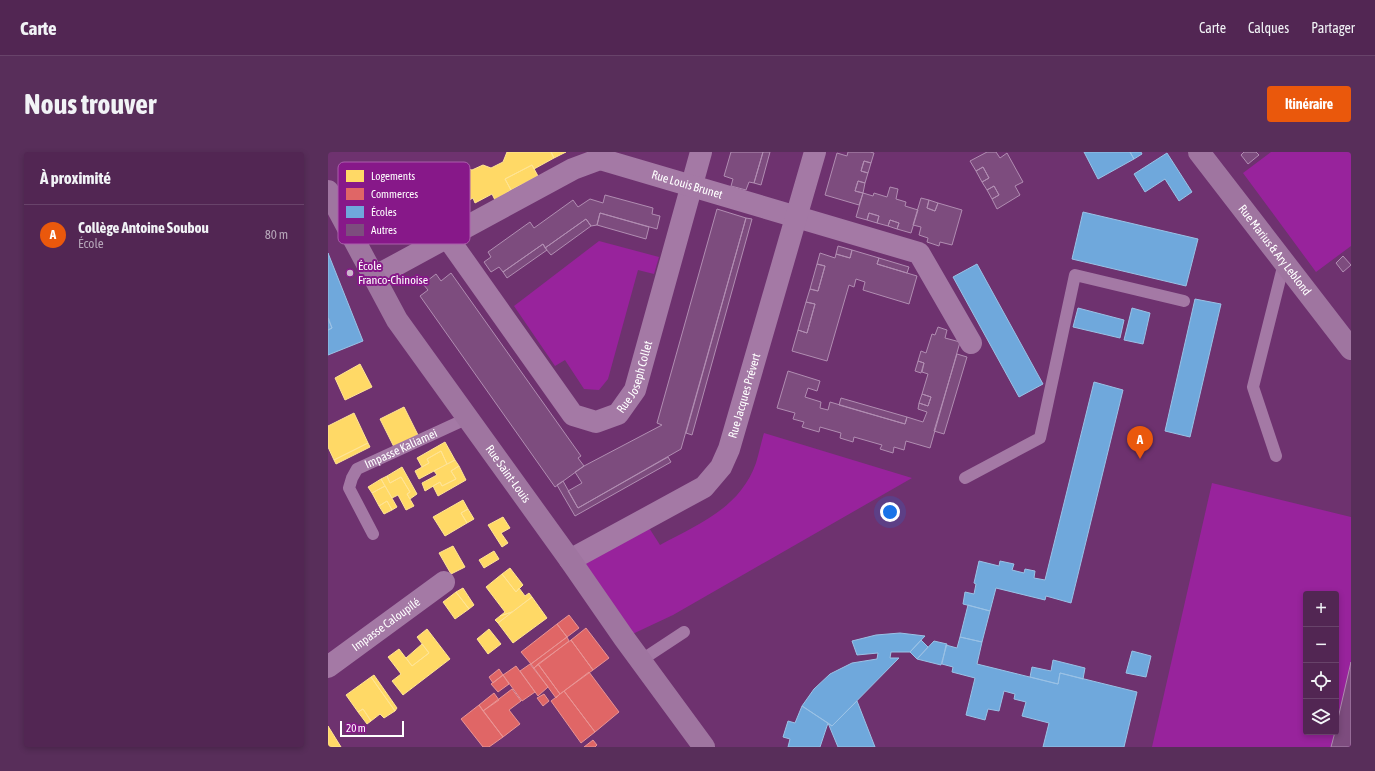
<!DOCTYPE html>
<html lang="fr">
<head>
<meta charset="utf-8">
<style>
  :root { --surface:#522653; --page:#582e5a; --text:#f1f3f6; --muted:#b5a5b8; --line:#68436a; --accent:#ea580c }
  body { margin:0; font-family:"Asap Condensed",sans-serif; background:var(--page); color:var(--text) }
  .controls { position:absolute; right:12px; bottom:12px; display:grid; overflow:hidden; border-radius:4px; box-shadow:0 2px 6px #0003 }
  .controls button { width:36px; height:36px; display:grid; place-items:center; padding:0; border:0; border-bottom:1px solid var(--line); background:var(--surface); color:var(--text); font:20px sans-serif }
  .scale { position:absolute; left:12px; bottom:10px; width:64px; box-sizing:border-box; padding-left:4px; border:2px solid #fff; border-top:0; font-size:11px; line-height:14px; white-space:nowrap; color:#fff; -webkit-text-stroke:3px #871889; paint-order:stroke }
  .you { position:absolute; left:562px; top:360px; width:14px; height:14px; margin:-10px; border:3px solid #fff; border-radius:50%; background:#1a73e8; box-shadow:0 0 0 6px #1a73e833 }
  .badge { display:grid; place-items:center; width:26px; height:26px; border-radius:50%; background:var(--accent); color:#fff; font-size:13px; font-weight:700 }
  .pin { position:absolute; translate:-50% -33px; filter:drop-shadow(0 1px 2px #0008) }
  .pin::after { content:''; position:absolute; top:21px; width:14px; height:12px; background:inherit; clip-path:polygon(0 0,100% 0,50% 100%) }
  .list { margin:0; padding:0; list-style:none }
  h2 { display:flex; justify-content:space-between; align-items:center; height:52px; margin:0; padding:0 16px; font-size:17px }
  h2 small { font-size:13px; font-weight:400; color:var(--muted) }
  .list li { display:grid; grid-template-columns:26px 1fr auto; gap:12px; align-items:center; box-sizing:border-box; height:60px; padding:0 16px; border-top:1px solid var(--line) }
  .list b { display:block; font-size:15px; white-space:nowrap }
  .list p { margin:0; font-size:13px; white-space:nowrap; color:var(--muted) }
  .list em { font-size:13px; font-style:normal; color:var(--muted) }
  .icon { flex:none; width:22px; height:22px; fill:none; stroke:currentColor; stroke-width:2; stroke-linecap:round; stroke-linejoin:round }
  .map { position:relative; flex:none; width:1023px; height:595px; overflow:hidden; border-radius:4px }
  header { display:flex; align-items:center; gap:24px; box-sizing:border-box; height:56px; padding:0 20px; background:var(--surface); border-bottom:1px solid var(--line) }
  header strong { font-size:19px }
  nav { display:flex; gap:22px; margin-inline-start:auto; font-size:14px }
  .intro { display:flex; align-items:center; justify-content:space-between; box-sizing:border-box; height:96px; padding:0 24px }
  h1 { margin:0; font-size:28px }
  .button { padding:10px 18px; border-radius:4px; background:var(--accent); color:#fff; font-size:14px; font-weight:700 }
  main { display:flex; gap:24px; padding:0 24px }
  aside { flex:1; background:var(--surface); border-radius:4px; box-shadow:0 2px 6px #0003 }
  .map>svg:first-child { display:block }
  .green { fill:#98239c; fill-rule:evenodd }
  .homes { fill:#ffd966; stroke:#ffe494 }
  .shops { fill:#e06666; stroke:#e99494 }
  .schools { fill:#6fa8dc; stroke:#9ac2e6 }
  .building { fill:#7d4c7e; stroke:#b18db2 }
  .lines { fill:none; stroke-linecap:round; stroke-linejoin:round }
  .lane { stroke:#a479a5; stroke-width:12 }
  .street { stroke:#a479a5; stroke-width:22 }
  .secondary { stroke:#9f75a0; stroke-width:22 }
  .poi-dot { fill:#ccb7cd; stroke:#871889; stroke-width:1.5 }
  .labels { text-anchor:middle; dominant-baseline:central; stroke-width:4; stroke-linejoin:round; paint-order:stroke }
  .street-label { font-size:12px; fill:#fff; stroke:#871889 }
  .poi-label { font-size:12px; fill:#fff; stroke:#871889; text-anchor:start }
  .key { fill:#871889; stroke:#ab5dac; stroke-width:1 }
  .key-label { font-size:11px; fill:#fff }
</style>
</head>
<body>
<header>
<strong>Carte</strong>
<nav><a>Carte</a><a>Calques</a><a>Partager</a></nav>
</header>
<div class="intro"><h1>Nous trouver</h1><a class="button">Itinéraire</a></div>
<main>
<aside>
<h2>À proximité<small></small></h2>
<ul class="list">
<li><span class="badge">A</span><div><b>Collège Antoine Soubou</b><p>École</p></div><em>80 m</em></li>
</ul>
</aside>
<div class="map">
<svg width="1023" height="595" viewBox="0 0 1023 595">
  <rect width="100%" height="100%" fill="#6e326f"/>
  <path class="green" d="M 943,0 L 1023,0 L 1023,94 L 988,120 L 915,21 Z
    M 271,89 L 331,105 L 326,122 L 310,118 L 280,227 L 271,238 L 256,237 L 237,208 L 227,214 L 186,154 Z
    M 436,281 L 584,326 L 345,463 L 296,486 L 242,408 L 316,368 L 332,393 C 371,372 412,356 428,311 C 431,301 433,291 436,281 Z
    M 884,331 L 1023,365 L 1023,595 L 824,595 ZM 978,442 L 1008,442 L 1008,580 L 978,580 Z"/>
  <path class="homes" d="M 179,0 L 223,0 L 226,6 L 206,17 L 204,13 L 177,27 L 183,38 L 167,48 L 164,42 L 147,51 L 145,46 L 125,57 L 106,22 L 114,18 L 122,22 L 134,15 L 144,18 L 155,13 L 163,16 L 175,10 Z
    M 223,0 L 238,0 L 226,6 Z
    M 204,13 L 210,24 L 183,38 L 177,27 Z
    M 32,212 L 44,235 L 17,248 L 7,226 Z
    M 76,255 L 90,283 L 66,295 L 52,267 Z
    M 26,261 L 40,291 L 6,308 L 0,295 L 0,274 Z
    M 117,290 L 127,308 L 119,312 L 113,299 L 99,307 L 101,311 L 94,315 L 89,306 Z
    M 40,291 L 42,295 L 8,312 L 6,308 Z
    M 113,299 L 119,312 L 91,327 L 87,319 L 101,311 L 99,307 Z
    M 127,308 L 131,314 L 123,319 L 128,327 L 114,334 L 112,330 L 97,339 L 94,331 L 109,323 L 106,319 Z
    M 131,314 L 138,328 L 110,344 L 105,334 L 112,330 L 114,334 L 128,327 L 123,319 Z
    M 74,315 L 89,342 L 82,347 L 79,342 L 82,340 L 73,325 L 62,331 L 59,324 Z
    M 59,324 L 62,331 L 73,325 L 82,340 L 79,342 L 86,354 L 78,358 L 70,343 L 64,346 L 53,327 Z
    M 53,327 L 57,334 L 44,341 L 40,335 Z
    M 57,334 L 69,355 L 64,358 L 59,349 L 51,354 L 44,341 Z
    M 135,348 L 140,357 L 133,361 L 139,371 L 117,384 L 105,365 Z
    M 59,349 L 64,358 L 56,362 L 51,354 Z
    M 140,357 L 146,367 L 139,371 L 133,361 Z
    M 175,365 L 182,376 L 173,381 L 180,391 L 174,395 L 160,373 Z
    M 125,394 L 137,415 L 123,422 L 111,401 Z
    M 166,399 L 171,407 L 156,416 L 151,408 Z
    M 182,416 L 195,433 L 188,440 L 174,422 Z
    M 174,422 L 188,440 L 191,436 L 197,444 L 201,441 L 204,445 L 184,460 L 172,464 L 177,460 L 158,435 Z
    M 135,436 L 146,453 L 141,457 L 128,440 Z
    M 128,440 L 141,457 L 127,467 L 115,450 Z
    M 204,445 L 219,466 L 185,491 L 170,471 Z
    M 184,460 L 170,471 L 167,468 L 172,464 Z
    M 99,477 L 122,507 L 75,543 L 64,529 L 73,522 L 60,505 L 71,497 L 84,514 L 101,501 L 89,485 Z
    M 161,477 L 173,492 L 160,502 L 149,487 Z
    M 94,492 L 101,501 L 84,514 L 78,506 Z
    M 46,523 L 69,556 L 67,559 L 43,525 Z
    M 43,525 L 67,559 L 56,566 L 52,562 L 43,569 L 35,557 L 30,560 L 18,543 Z
    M 35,557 L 43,569 L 39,572 L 30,560 Z
    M 0,574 L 13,595 L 0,595 Z"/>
  <path class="shops" d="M 241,463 L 251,476 L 239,485 L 229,472 Z
    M 229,472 L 239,485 L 203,512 L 193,500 Z
    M 258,476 L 281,506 L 265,518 L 243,488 Z
    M 239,485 L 241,489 L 206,516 L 203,512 Z
    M 243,488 L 265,518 L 232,542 L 210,512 Z
    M 202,512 L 220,535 L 210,544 L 192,519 Z
    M 210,512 L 232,542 L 228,546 L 206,516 Z
    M 188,514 L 207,540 L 194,549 L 175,523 Z
    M 171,517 L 175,523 L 165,531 L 161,525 Z
    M 261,520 L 291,560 L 267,580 L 236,539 Z
    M 175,523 L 181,532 L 170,540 L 163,532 Z
    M 184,537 L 193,549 L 181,558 L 192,572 L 175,585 L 155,559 Z
    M 236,539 L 267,580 L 253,591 L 223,549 Z
    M 166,541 L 171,548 L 155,559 L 151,553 Z
    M 216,542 L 221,549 L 215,554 L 209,546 Z
    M 151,553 L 175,585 L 161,595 L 155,595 L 133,567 Z
    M 265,588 L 269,593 L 267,595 L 256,595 Z"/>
  <path class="schools" d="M 756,0 L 802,0 L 806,7 L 770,27 Z
    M 802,0 L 813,0 L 814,2 L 806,7 Z
    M 839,1 L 864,40 L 851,49 L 837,27 L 817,40 L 806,22 Z
    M 755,60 L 870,87 L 858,134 L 744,107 Z
    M 0,101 L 35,189 L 0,203 L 0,178 L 4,176 L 0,165 Z
    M 649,112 L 715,232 L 691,245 L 625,125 Z
    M 867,147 L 893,152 L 862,285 L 837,279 Z
    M 750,156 L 796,168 L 792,186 L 745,175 Z
    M 804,156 L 822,161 L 815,192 L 796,188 Z
    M 0,167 L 4,176 L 0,178 Z
    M 766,230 L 795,238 L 743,451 L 718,444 L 717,448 L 668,436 L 662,459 L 635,452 L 637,440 L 646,442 L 648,432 L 646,431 L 651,409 L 671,414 L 672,409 L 686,412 L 684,418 L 696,421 L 697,417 L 707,419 L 706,426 L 717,428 Z
    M 640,453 L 662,459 L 654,490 L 632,485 Z
    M 572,481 L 597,484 L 582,500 L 563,500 L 562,506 L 571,506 L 504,574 L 474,554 L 486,537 L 502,522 L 524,511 L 549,507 L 550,501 L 529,503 L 524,489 L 548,483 Z
    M 632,485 L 654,490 L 649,512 L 730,532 L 732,521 L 809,540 L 796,595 L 715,595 L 721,571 L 694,564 L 698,550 L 686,547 L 687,542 L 676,539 L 671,559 L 660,557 L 657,568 L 638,563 L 647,526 L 624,520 L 625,515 L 614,512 L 618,493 L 629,496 Z
    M 593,488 L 600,495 L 589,507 L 582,500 Z
    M 606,489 L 619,492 L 613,513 L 589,507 Z
    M 804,499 L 823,504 L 818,525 L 798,521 Z
    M 725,508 L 757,516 L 755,527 L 732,521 L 730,532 L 702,525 L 704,515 L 723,519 Z
    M 529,549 L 547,595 L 510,595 L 500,571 L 504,574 Z
    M 474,554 L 500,571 L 492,595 L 460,595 L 462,587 L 455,585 L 460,569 L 467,571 Z"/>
  <path class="building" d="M 403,0 L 435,0 L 426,31 L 421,30 L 418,38 L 403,34 L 405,27 L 396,24 Z
    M 435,0 L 442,0 L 433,33 L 426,31 Z
    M 520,0 L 542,0 L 546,1 L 543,11 L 536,9 L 533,19 L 540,21 L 537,31 L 530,29 L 527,39 L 535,41 L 531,53 L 497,43 L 509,1 L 519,4 Z
    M 659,0 L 668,0 L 672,6 L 679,1 L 695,30 L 687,34 L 692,43 L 669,57 L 664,47 L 671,43 L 666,34 L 659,38 L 654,30 L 661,26 L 655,15 L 648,19 L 642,9 Z
    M 916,0 L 928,0 L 931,3 L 920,12 L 913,3 Z
    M 536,9 L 543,11 L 540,21 L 533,19 Z
    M 655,15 L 661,26 L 654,30 L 648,19 Z
    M 530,29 L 537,31 L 535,41 L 527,39 Z
    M 666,34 L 671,43 L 664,47 L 659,38 Z
    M 562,35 L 570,37 L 568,47 L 578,50 L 577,54 L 590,58 L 583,81 L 569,77 L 571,71 L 562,68 L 560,74 L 549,71 L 551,64 L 541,61 L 539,68 L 528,65 L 535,41 L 545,44 L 546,41 L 559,45 Z
    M 277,43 L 325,56 L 324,62 L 332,64 L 329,77 L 272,61 L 269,73 L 263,74 L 258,67 L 217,96 L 215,92 L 175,120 L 171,115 L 163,120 L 156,110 L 163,105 L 160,100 L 202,70 L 206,76 L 245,48 L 250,55 L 262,47 L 275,51 Z
    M 593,46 L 601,48 L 599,56 L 607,59 L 610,51 L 634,58 L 624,93 L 612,90 L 611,94 L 599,90 L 600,86 L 591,83 L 593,75 L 585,73 Z
    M 601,48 L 610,51 L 607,59 L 599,56 Z
    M 389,57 L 418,66 L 353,297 L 250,356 L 240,339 L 254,331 L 247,320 L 256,314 L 334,273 L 329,271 Z
    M 272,61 L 321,75 L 318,87 L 269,73 Z
    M 541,61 L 551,64 L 549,71 L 539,68 Z
    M 418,66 L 424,67 L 364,283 L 358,281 Z
    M 258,67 L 263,74 L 223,103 L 217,96 Z
    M 562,68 L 571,71 L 569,77 L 560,74 Z
    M 215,92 L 219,98 L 179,126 L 175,120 Z
    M 510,94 L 524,98 L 522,106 L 508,102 Z
    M 524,98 L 551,106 L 549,112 L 589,124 L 581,152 L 535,138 L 537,130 L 528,127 L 526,135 L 521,133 L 499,209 L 464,199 L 470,178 L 479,181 L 487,152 L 478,150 L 482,137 L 490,139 L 497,114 L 489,112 L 492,101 L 507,106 L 508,102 L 522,106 Z
    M 1015,104 L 1023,113 L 1015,120 L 1008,111 Z
    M 551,106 L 581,115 L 579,121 L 549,112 Z
    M 489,112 L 497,114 L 490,139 L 482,137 Z
    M 123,121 L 253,304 L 250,306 L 256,314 L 227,335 L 92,144 L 100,138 L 95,132 L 108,122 L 113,129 Z
    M 478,150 L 487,152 L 479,181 L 470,178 Z
    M 610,175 L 619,178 L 617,186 L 632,190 L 602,296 L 578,289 L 576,298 L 566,295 L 565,301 L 552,297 L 554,293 L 526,285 L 525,290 L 512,286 L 513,281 L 492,275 L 491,280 L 474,275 L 476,270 L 465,267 L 467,261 L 449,256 L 460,219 L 492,229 L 489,239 L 480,236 L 477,245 L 493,250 L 492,256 L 500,258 L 502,250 L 577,272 L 579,265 L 595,270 L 599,260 L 590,257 L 591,251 L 600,254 L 603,245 L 594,242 L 600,222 L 594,220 L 596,211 L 590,209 L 593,199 L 598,201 L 604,182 L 607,183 Z
    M 629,202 L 639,205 L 616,282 L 606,279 Z
    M 590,209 L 596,211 L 593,221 L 587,219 Z
    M 594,242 L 603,245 L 600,254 L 591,251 Z
    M 513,246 L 579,265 L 577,272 L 511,253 Z
    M 340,305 L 343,310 L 247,364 L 229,333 L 235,329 L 250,356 Z
    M 1023,510 L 1023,595 L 1003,595 L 1007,580 L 1008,580 L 1008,575 Z"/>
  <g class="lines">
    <g class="lane">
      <path d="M 948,304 L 925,235 L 956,111"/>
      <path d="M 637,326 L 712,286 L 747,123 L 856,149"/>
      <path id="s1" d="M 45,382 L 21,336 L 24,326 L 29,317 L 140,266"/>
      <path d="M 312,509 L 356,480"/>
    </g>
    <g class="street">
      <path id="s2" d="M 119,85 L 245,263 L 268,270 L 290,262 L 307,238 L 373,0"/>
      <path id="s3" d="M 46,125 L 245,17 L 272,7 L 591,101 L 643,191"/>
      <path id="s4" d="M 242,408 L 376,335 L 393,315 L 401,297 L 487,0"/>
      <path id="s5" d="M 0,515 L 116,430"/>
    </g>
    <g class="secondary">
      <path id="s6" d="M 871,0 L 1023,197"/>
      <path id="s7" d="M 0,39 L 69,168 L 242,408 L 296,486 L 376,595"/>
    </g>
  </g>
  <circle class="poi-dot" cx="22" cy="121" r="4"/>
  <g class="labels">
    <g class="street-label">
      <text stroke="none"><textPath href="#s3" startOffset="346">Rue Louis Brunet</textPath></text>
      <text stroke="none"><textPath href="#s6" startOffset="124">Rue Marius &amp; Ary Leblond</textPath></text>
      <text stroke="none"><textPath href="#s2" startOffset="307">Rue Joseph Collet</textPath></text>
      <text stroke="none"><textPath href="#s4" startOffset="254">Rue Jacques Prévert</textPath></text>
      <text stroke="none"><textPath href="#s1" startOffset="121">Impasse Kaliamei</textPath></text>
      <text stroke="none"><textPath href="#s7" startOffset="336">Rue Saint-Louis</textPath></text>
      <text stroke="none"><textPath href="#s5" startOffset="72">Impasse Caloupilé</textPath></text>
    </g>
    <g class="poi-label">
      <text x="30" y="114">École<tspan x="30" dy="14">Franco-Chinoise</tspan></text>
    </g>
  </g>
  <rect x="10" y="10" width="132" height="82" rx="6" class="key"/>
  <rect x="18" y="18" width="18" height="12" fill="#ffd966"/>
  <rect x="18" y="36" width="18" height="12" fill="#e06666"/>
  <rect x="18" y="54" width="18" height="12" fill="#6fa8dc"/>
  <rect x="18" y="72" width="18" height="12" fill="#7d4c7e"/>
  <g class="key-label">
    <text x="43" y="28">Logements</text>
    <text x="43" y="46">Commerces</text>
    <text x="43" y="64">Écoles</text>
    <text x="43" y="82">Autres</text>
  </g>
</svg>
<div class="controls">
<button>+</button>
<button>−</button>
<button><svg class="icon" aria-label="locate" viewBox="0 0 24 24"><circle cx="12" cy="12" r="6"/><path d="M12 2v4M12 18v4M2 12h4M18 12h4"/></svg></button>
<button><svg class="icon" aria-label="layers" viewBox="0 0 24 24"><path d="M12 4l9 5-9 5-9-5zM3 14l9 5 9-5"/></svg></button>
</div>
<div class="scale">20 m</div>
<div class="you"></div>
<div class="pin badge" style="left:812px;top:307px">A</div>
</div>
</main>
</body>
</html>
